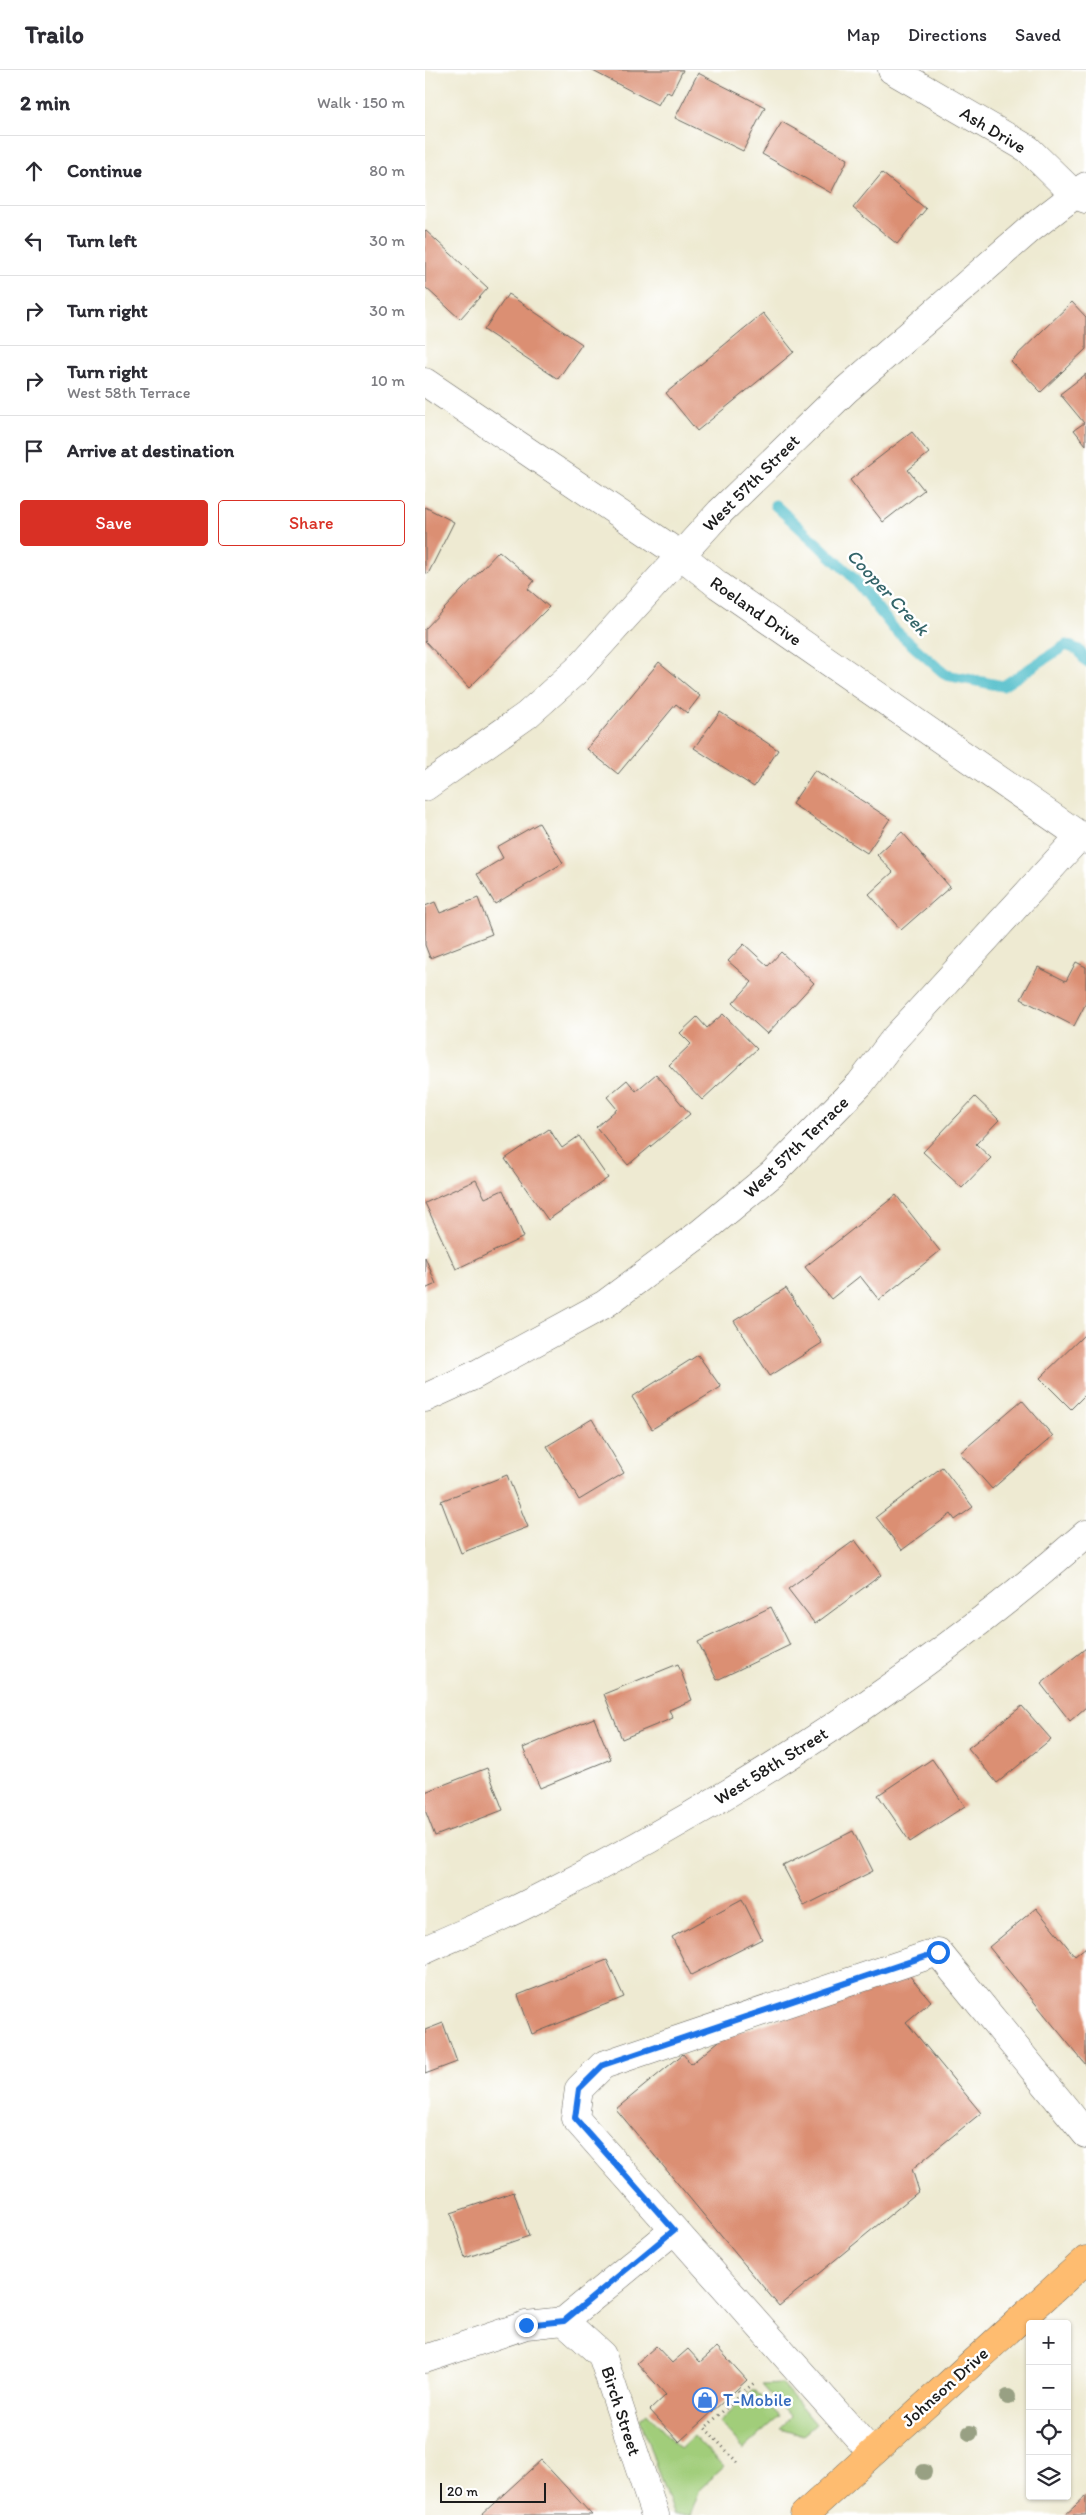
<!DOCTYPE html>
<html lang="en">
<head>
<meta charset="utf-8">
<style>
  :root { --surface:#fff; --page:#f7f7f7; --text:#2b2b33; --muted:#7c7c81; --line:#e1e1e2; --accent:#d93025 }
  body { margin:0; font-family:Itim,sans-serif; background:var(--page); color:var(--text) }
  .controls { position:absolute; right:15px; bottom:15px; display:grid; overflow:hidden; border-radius:5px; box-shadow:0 1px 4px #0004 }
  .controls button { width:45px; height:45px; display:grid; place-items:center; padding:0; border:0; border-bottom:1px solid var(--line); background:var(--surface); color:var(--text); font:25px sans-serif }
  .scale { position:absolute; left:15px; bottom:12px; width:106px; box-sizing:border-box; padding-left:5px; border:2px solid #1c1c1c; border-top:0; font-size:14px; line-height:18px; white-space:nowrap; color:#1c1c1c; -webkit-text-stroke:4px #fff; paint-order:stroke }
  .stop { position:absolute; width:15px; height:15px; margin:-11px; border:4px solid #1a73e8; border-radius:50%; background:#fff }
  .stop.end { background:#1a73e8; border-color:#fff; box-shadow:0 1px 5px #0008 }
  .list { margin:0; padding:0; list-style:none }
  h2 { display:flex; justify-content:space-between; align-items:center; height:65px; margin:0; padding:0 20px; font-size:21px }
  h2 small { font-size:16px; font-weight:400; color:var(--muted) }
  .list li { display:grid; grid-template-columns:32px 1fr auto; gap:15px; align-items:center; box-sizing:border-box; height:70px; padding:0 20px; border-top:1px solid var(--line) }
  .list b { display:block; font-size:19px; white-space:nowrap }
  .list p { margin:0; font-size:16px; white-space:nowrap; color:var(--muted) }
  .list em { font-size:16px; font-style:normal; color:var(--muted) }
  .actions { display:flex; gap:10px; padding:15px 20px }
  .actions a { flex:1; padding:11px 0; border:1px solid var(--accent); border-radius:5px; text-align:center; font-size:18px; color:var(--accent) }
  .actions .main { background:var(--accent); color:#fff }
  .icon { flex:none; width:28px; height:28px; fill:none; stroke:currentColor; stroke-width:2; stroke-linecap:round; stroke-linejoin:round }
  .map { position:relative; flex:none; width:661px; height:2445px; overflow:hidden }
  header { display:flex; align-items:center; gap:30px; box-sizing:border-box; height:70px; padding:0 25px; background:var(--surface); border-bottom:1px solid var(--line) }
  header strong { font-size:24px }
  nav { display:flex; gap:28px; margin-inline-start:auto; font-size:18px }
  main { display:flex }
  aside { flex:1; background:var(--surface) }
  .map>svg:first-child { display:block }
  .green { fill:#a1cd7a; stroke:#5e744b }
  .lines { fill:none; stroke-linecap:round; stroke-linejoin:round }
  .stream { stroke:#51beca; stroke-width:11 }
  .building { fill:#db8f73 }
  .minor-casing { stroke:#66645c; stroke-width:29 }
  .major-casing { stroke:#66645c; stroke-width:29 }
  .path { stroke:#66645c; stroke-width:3; stroke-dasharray:1 4; stroke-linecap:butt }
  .minor { stroke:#fff; stroke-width:28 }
  .major { stroke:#febc70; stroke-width:28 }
  .tree { fill:#98a083 }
  .route { stroke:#1a73e8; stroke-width:6 }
  .labels { text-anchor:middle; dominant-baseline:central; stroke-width:5; stroke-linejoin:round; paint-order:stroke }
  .street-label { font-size:18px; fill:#1c1c1c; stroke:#fff }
  .shop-label { font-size:18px; fill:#366cbe; stroke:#fff; text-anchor:start }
  .water-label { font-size:19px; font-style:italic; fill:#34656a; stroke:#fff }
</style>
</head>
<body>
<header>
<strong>Trailo</strong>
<nav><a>Map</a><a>Directions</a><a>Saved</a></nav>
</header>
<main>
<aside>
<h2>2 min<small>Walk · 150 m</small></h2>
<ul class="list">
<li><svg class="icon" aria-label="ahead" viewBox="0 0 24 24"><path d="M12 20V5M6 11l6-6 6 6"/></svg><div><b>Continue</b></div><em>80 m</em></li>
<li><svg class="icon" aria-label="left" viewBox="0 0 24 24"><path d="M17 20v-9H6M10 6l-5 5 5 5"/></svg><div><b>Turn left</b></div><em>30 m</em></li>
<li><svg class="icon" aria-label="right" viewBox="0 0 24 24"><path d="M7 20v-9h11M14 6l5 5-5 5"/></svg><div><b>Turn right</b></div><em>30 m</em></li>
<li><svg class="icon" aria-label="right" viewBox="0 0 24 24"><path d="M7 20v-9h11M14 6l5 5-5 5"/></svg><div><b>Turn right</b><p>West 58th Terrace</p></div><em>10 m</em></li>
<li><svg class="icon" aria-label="arrive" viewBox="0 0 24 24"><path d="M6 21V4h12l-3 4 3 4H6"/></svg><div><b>Arrive at destination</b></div></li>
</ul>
<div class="actions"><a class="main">Save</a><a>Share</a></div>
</aside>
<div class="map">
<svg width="661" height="2445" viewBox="0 0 661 2445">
  <rect width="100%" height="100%" fill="#fff"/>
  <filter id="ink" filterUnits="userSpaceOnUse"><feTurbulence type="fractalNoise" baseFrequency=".02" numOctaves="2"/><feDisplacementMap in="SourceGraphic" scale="10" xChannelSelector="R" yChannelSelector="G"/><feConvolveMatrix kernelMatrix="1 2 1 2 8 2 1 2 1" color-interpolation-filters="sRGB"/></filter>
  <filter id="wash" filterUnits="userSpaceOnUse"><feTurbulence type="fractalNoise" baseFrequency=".0096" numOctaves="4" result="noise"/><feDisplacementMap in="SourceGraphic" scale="20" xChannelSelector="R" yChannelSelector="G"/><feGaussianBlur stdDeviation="1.12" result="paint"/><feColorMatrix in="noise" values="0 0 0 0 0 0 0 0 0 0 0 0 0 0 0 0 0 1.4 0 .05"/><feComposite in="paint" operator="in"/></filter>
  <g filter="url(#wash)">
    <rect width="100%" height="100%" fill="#eeead2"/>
    <path class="green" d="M 357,2314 L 391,2354 L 378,2365 L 355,2358 L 366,2347 L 337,2315 Z
      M 329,2319 L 354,2347 L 318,2379 L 294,2352 Z
      M 222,2343 L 255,2379 L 269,2366 L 299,2397 L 275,2419 L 265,2445 L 248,2445 L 215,2349 Z"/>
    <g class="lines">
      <path class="stream" d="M 350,435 L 426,505 L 469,559 L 521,605 L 578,616 L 641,575 L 654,580 L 661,592"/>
    </g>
    <g id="blocks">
      <path class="building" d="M 166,0 L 258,0 L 246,24 L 241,21 L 233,35 Z
        M 273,3 L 340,37 L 318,81 L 250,48 Z
        M 357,52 L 423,89 L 406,123 L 337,84 Z
        M 457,103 L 501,139 L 472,174 L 428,138 Z
        M 0,160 L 63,218 L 35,249 L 0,217 Z
        M 83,224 L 157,274 L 133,309 L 59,260 Z
        M 647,232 L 661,247 L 661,279 L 616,322 L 586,291 Z
        M 338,243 L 369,282 L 272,361 L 241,323 Z
        M 661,304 L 661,375 L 649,360 L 659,353 L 635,324 Z
        M 487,362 L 504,383 L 483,400 L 499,420 L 458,452 L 425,410 Z
        M 0,437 L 29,452 L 3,504 L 0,502 Z
        M 74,481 L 109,511 L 103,519 L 124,537 L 44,618 L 0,571 L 0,559 Z
        M 234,592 L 275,626 L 262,643 L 251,634 L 193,704 L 162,679 Z
        M 295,642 L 353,680 L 329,717 L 269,678 Z
        M 390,700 L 465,749 L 442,783 L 367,734 Z
        M 114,753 L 138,793 L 70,834 L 52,804 L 78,788 L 72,777 Z
        M 477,762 L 525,817 L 476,860 L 444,824 L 468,802 L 452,785 Z
        M 53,828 L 67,864 L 5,888 L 0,875 L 0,836 L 10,832 L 15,843 Z
        M 319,874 L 343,896 L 356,882 L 389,913 L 342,964 L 308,933 L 327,912 L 303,891 Z
        M 651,892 L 661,897 L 661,933 L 649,956 L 596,929 L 613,897 L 641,911 Z
        M 298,944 L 332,979 L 277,1030 L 244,995 L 266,974 L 255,963 L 272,947 L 282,958 Z
        M 231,1004 L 265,1044 L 203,1095 L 171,1057 L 192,1039 L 182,1027 L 202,1010 L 211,1021 Z
        M 550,1027 L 574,1050 L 551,1074 L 566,1088 L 537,1118 L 498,1082 Z
        M 124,1059 L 137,1078 L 154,1066 L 183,1108 L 123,1150 L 80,1089 Z
        M 51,1110 L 60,1128 L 78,1120 L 99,1167 L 31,1199 L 0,1133 Z
        M 471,1125 L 515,1181 L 454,1230 L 435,1206 L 406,1229 L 380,1197 Z
        M 0,1187 L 11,1214 L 0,1219 Z
        M 361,1218 L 397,1273 L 345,1306 L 309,1251 Z
        M 661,1263 L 661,1324 L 646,1339 L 615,1308 Z
        M 273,1285 L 296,1317 L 227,1359 L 207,1327 Z
        M 597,1330 L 628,1366 L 567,1419 L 535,1383 Z
        M 167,1349 L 199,1403 L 154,1430 L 122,1376 Z
        M 517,1397 L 548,1437 L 530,1450 L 526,1444 L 477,1480 L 451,1447 Z
        M 82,1405 L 103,1457 L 36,1483 L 16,1431 Z
        M 430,1470 L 456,1505 L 390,1554 L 363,1519 Z
        M 346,1537 L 365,1575 L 292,1610 L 273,1572 Z
        M 661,1578 L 661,1637 L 645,1651 L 616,1614 Z
        M 253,1594 L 267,1630 L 244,1640 L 248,1648 L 197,1669 L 179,1624 Z
        M 597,1636 L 626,1669 L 572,1713 L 543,1678 Z
        M 169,1648 L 186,1689 L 115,1718 L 98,1678 Z
        M 507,1689 L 540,1736 L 485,1772 L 453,1725 Z
        M 62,1698 L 78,1740 L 10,1766 L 0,1740 L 0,1722 Z
        M 428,1761 L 448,1801 L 379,1836 L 358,1796 Z
        M 317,1829 L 337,1869 L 266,1905 L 247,1867 Z
        M 611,1838 L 650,1886 L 661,1877 L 661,1995 L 564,1877 Z
        M 182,1890 L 199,1927 L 107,1964 L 93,1925 Z
        M 483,1904 L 506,1931 L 481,1952 L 556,2043 L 487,2099 L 494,2121 L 354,2236 L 191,2039 L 258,1984 L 266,1994 L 299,1967 L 432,1924 L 442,1917 Z
        M 18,1953 L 32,1992 L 0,2004 L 0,1960 Z
        M 89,2122 L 104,2166 L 40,2188 L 26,2143 Z
        M 231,2276 L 247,2293 L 263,2279 L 275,2292 L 292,2277 L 322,2310 L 254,2372 L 225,2340 L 241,2325 L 212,2293 Z
        M 116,2390 L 167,2445 L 56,2445 Z
        M 661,2426 L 661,2445 L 640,2445 Z"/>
    </g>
  </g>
  <g filter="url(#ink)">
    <use href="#blocks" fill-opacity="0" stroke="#66645c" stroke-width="1"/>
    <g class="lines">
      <defs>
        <path id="minor" d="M 467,0 L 603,79 L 650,125 L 661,129
          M 0,312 L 257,486 L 293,515 L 661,770
          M 0,717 L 102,645 L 152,600 L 295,442 L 421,320 L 604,160 L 661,116
          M 0,1328 L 48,1306 L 180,1234 L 273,1165 L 347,1104 L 435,1014 L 470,968 L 655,766
          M 0,1880 C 35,1864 71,1850 104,1833 C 303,1733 493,1611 661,1464
          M 139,2251 L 177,2285 L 230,2445
          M 139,2251 L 249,2160
          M 0,2289 L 101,2255 L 139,2251
          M 447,2383 L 150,2048 L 154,2019 L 178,1995 L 513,1882 L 661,2064"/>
        <path id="major" d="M 379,2445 L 661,2190"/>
      </defs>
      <use href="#minor" class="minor-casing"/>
      <use href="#major" class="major-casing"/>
      <path class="path" d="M 316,2324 L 329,2313
        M 312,2392 L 280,2358 L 316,2324 L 312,2319"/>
      <use href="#minor" class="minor"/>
      <use href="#major" class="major"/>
    </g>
    <g class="tree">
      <circle cx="583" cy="2327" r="8"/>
      <circle cx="545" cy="2363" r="8"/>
      <circle cx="499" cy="2402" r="8"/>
    </g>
  </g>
  <g class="lines" filter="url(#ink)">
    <path class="route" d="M 101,2255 L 139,2251 L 249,2160 L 150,2048 L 154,2019 L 178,1995 L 513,1882"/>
  </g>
  <defs>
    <symbol id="shop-ring" viewBox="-11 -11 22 22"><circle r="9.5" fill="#fff" stroke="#3f7fe0" stroke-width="1.5"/><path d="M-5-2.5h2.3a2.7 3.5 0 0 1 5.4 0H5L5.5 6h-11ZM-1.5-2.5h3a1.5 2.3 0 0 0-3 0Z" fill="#3f7fe0"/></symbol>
  </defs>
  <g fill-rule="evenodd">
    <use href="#shop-ring" x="266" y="2316" width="28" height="28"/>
  </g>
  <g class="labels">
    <g class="street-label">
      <text transform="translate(568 60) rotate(31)">Ash Drive</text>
      <text transform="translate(326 413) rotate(-45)">West 57th Street</text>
      <text transform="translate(331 541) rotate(35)">Roeland Drive</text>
      <text transform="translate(371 1077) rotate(-44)">West 57th Terrace</text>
      <text transform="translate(346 1696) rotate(-32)">West 58th Street</text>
      <text transform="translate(520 2317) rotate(-42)">Johnson Drive</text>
      <text transform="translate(196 2341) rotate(72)">Birch Street</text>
    </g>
    <g class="shop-label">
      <text x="298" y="2330">T-Mobile</text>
    </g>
    <g class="water-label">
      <text transform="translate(463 522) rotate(47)">Cooper Creek</text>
    </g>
  </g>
</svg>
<div class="controls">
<button>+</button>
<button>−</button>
<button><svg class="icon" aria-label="locate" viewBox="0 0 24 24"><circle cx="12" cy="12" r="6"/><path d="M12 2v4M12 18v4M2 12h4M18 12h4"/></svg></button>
<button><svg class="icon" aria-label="layers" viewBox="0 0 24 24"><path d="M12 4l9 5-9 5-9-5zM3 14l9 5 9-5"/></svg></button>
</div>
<div class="scale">20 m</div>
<div class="stop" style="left:513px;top:1882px"></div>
<div class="stop end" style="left:101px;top:2255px"></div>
</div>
</main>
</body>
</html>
